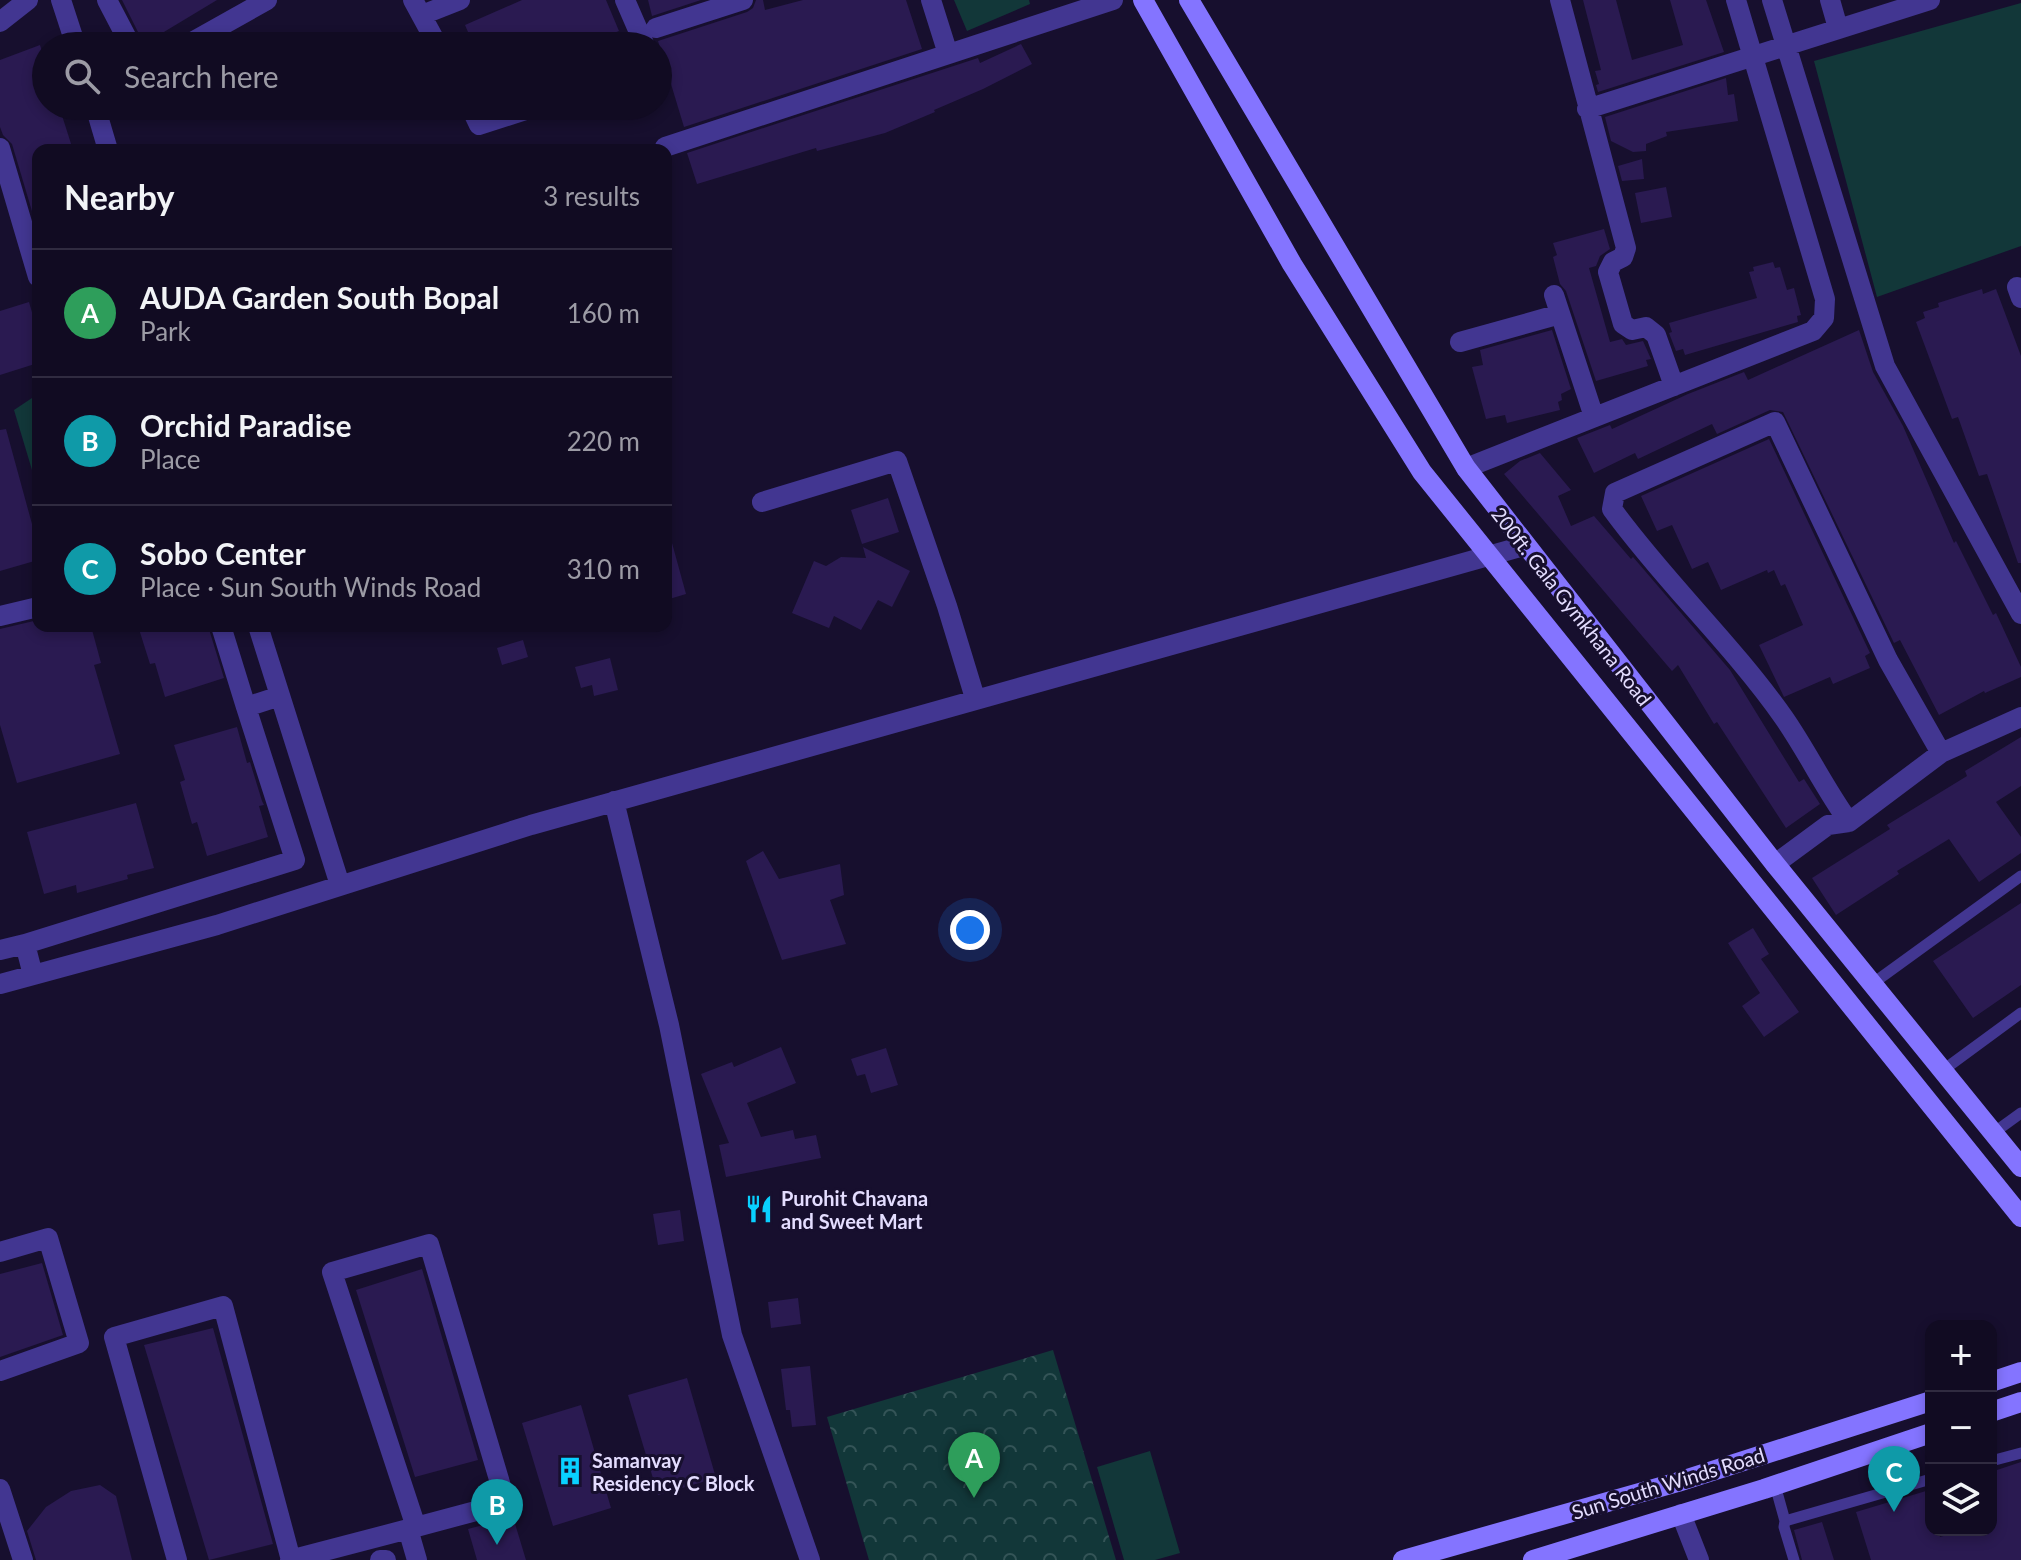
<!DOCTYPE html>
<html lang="en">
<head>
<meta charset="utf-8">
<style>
  :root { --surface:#110b22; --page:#1e192f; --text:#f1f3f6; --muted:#9c9ba5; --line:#302b40; --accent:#09d0ff }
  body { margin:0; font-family:Lato,sans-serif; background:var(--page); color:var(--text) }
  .controls { position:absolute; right:24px; bottom:24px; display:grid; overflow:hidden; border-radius:16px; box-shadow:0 4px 12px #0003 }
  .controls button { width:72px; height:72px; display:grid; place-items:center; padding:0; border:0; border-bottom:2px solid var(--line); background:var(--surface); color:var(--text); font:40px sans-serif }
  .you { position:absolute; left:970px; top:930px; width:28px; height:28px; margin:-20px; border:6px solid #fff; border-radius:50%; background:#1a73e8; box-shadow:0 0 0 12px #1a73e833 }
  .badge { display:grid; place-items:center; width:52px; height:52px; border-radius:50%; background:var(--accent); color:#fff; font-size:26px; font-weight:700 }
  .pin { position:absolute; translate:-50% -66px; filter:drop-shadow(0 2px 4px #0008) }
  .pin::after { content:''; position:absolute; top:42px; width:28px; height:24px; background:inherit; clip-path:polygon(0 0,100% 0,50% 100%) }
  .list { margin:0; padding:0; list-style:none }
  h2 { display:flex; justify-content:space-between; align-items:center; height:104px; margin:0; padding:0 32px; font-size:34px }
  h2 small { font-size:26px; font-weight:400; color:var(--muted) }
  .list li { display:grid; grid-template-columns:52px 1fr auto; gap:24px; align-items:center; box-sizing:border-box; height:128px; padding:0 32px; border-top:2px solid var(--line) }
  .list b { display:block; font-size:30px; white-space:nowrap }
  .list p { margin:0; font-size:26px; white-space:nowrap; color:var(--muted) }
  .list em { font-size:26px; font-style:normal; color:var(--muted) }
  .icon { flex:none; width:44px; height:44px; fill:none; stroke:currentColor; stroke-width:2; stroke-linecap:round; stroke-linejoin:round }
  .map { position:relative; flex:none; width:2021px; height:1560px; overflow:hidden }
  .search { position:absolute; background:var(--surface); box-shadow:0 4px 12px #0003; left:32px; top:32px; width:640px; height:88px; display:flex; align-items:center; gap:20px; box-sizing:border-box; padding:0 28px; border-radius:44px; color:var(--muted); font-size:30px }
  .panel { position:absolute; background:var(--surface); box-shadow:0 4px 12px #0003; left:32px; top:144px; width:640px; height:488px; border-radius:16px }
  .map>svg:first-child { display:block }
  .grass { fill:#123739 }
  .forest { fill:url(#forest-crowns) }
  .building { fill:#2a1a51 }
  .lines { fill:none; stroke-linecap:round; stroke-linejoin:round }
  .lane { stroke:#423691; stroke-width:11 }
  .street { stroke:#423691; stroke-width:20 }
  .secondary { stroke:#8474ff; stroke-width:20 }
  .labels { text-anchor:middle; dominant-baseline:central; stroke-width:6; stroke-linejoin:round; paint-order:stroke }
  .street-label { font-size:20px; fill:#e4ddff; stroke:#170f2e }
  .poi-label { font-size:20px; font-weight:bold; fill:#e4ddff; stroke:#170f2e; text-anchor:start }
</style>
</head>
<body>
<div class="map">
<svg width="2021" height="1560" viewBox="0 0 2021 1560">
  <defs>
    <pattern id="forest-crowns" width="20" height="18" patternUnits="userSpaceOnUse" patternTransform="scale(2)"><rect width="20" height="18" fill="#123739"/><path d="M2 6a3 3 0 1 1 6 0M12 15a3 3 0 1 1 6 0" fill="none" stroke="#345457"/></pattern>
  </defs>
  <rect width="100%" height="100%" fill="#170f2e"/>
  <path class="grass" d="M 954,0 L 1029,0 L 1030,4 L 967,31 Z
    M 2021,3 L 2021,246 L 1877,297 L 1814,61 Z
    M 38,394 L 38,490 L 14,410 Z
    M 1150,1451 L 1180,1553 L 1155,1560 L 1124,1560 L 1097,1467 Z"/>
  <path class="forest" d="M 1053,1350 L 1116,1560 L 869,1560 L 827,1417 Z"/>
  <path class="building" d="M 122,0 L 217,0 L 144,44 Z
    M 522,0 L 606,0 L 619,31 L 580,46 L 474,46 L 465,25 Z
    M 648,0 L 701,0 L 652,16 Z
    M 756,0 L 763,0 L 765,10 L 803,0 L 906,0 L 922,49 L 684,127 L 658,41 L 747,12 L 753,8 Z
    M 1583,0 L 1616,0 L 1632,60 L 1683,45 L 1670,0 L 1706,0 L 1724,52 L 1598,92 L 1596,85 L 1599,84 L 1595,71 L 1601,70 Z
    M 1021,44 L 1032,64 L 983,89 L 934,110 L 935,112 L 885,133 L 817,151 L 816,148 L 697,184 L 687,153 L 978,58 L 980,63 Z
    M 40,45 L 46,64 L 46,106 L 59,106 L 73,150 L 38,150 L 37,228 L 12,144 L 3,135 L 0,127 L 0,60 Z
    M 1726,78 L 1728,95 L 1734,94 L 1738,121 L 1666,132 L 1667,136 L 1646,144 L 1646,151 L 1633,152 L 1611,141 L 1605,117 Z
    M 1642,159 L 1644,179 L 1622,181 L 1618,166 Z
    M 1666,187 L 1672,217 L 1641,223 L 1635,193 Z
    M 1604,229 L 1610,249 L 1600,256 L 1596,266 L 1589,268 L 1610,342 L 1622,339 L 1626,345 L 1643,341 L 1651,359 L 1646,360 L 1648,366 L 1596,381 L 1566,291 L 1560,284 L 1553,257 L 1557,255 L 1553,243 Z
    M 1773,262 L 1775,268 L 1780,267 L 1787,290 L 1794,288 L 1801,315 L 1797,316 L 1798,322 L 1685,355 L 1683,349 L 1676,351 L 1669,333 L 1672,332 L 1669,323 L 1757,298 L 1749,272 L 1754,271 L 1753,267 Z
    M 1982,289 L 1983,294 L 1996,289 L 2021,356 L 2021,563 L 2018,563 L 1987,474 L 1979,476 L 1958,417 L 1952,419 L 1916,322 L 1925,318 L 1923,312 L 1939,307 L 1938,303 Z
    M 29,302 L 38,333 L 38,363 L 0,375 L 0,311 Z
    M 1552,330 L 1571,389 L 1561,394 L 1562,400 L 1558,402 L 1560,410 L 1507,423 L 1505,415 L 1486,419 L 1472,367 L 1483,365 L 1480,350 Z
    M 1859,330 L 1873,372 L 1903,426 L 1954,543 L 1956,541 L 1993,615 L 1996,613 L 2021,667 L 2021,677 L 1985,693 L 1984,691 L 1939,715 L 1900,640 L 1894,643 L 1783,412 L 1770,410 L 1717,434 L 1712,424 L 1638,459 L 1635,453 L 1594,473 L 1577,438 L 1610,425 L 1612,429 L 1688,394 L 1744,372 L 1748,380 Z
    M 6,429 L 38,546 L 38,560 L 0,571 L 0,430 Z
    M 1769,439 L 1870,653 L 1865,656 L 1870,668 L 1833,684 L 1830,677 L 1784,697 L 1759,645 L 1803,625 L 1785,584 L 1781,586 L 1774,570 L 1768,573 L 1767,570 L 1721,590 L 1708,562 L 1692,569 L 1672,525 L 1657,531 L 1641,496 Z
    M 1540,453 L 1571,490 L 1558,496 L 1571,526 L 1594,516 L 1631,559 L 1633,557 L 1730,670 L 1799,782 L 1804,779 L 1820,804 L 1786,828 L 1717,722 L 1714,724 L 1678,665 L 1672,671 L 1504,474 L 1520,461 Z
    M 888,498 L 899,532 L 862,544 L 851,510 Z
    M 672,543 L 686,594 L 666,600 L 666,544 Z
    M 863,547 L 910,571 L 892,607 L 878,600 L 861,630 L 834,616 L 829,628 L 792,613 L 814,561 L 826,566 L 841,557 L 866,558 Z
    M 38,620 L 38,626 L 91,626 L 101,663 L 94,665 L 120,754 L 17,783 L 0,725 L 0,629 Z
    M 138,626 L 208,626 L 224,678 L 165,697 L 155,663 L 150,664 Z
    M 523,640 L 528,657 L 502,665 L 497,648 Z
    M 610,658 L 618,690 L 594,696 L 592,685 L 581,688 L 575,667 Z
    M 237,727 L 247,763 L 250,762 L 262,801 L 264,805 L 259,806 L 268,837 L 207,856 L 197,822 L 192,824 L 180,782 L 185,780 L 174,745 Z
    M 2021,737 L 2021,786 L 1996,802 L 2021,837 L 2021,853 L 1979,882 L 1949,839 L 1897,871 L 1899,874 L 1836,915 L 1812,878 L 1890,829 L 1887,825 L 1967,776 L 1965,771 Z
    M 136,803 L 154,868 L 127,875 L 128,879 L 77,893 L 76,885 L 44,894 L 27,832 Z
    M 763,851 L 779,879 L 840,864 L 844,895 L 830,900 L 846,944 L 782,960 L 746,861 Z
    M 2021,903 L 2021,985 L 1973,1018 L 1933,961 Z
    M 1753,928 L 1769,954 L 1761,959 L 1799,1012 L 1764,1037 L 1742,1006 L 1760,993 L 1728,943 Z
    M 781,1047 L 796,1083 L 747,1103 L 761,1137 L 793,1130 L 795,1139 L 816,1135 L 821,1158 L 726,1177 L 719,1145 L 729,1143 L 701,1074 L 732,1062 L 734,1067 Z
    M 886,1048 L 898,1085 L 871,1093 L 865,1074 L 857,1076 L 851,1059 Z
    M 680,1210 L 684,1241 L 658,1245 L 653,1214 Z
    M 42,1263 L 63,1335 L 0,1357 L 0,1274 Z
    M 422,1269 L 478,1460 L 415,1477 L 356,1290 Z
    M 798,1298 L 801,1324 L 771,1328 L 768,1302 Z
    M 213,1328 L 273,1544 L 209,1560 L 144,1345 Z
    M 810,1366 L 816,1425 L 792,1427 L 790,1410 L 786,1410 L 781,1369 Z
    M 687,1378 L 716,1478 L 658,1495 L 628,1395 Z
    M 581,1405 L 611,1508 L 553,1526 L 522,1423 Z
    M 2021,1462 L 2021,1560 L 1871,1560 L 1856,1512 L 1926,1491 L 1931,1506 L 1931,1530 L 1938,1530 L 1940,1537 L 1964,1530 L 1991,1530 L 1991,1472 Z
    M 100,1485 L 116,1496 L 132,1560 L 36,1560 L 27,1531 L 46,1507 L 71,1491 Z
    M 513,1517 L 526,1560 L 477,1560 L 468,1529 Z
    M 1822,1522 L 1834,1560 L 1802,1560 L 1794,1530 Z"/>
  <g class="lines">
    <path class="lane" d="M 1872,984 L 2021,876
      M 1942,1071 L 2021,1013
      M 1992,1134 L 2021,1113
      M 1991,1461 L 2021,1453
      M 1775,1485 L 1785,1521 L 1931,1479
      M 1785,1521 L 1784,1527 L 1794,1560"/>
    <path class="street" d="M 61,0 L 76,46
      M 107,0 L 131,46
      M 413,0 L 438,46
      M 625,0 L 645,46
      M 931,0 L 948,54
      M 1560,0 L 1626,248 L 1623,257 L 1613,262 L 1608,272 L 1623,324 L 1632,330 L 1646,327 L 1656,335 L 1674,386
      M 1772,0 L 1885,366 L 2021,614
      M 1830,0 L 1838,28
      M 422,15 L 460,0
      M 0,22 L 28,0
      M 656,28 L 743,0
      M 185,46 L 267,0
      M 95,106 L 108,150
      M 470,106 L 479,125 L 538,106
      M 1587,109 L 1930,0
      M 665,147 L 1113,0
      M 0,148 L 38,277
      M 2017,287 L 2021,298
      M 1554,295 L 1594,417
      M 1460,342 L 1560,314
      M 1466,468 L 1813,331 L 1824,318 L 1825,299 L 1736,0
      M 762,502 L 897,461 L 947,606 L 975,698
      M 0,616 L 38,607
      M 221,626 L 246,707 L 280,696
      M 258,626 L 340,885
      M 614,801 L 669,1025 L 732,1335 L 810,1560
      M 1849,822 C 1825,789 1807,751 1784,718 C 1732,644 1665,582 1612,509 L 1615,493 L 1775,422 L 1888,660 L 1941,753
      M 1775,864 L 1828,825 L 1849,822 L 1941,753 L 2021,717
      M 25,944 L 295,860 L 246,707
      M 0,950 L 25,944 L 33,975
      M 0,984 L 217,925 L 531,825 L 1524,546
      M 0,1252 L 48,1238 L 79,1343 L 0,1371
      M 0,1489 L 23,1560
      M 1681,1514 L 1699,1560
      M 408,1529 L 417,1560
      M 177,1560 L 114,1337 L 223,1306 L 291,1560
      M 290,1560 L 416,1527 L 332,1272 L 429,1244 L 506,1503 L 416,1527
      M 380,1560 L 386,1560"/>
    <path class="secondary" d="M 1143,0 L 1292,264 L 1422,472 L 2021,1217
      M 1189,0 L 1466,468 L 1775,864 L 2021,1167
      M 1991,1382 L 2021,1372
      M 1991,1412 L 2021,1402
      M 1403,1560 L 1678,1482 L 1931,1401
      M 1533,1560 L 1764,1489 L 1931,1433"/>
  </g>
  <defs>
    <symbol id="restaurant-bare" viewBox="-9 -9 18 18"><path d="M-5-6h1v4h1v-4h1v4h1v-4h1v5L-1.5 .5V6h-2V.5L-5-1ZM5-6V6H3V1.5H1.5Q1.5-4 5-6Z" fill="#09d0ff" stroke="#170f2e" stroke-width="2.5" paint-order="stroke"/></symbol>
    <symbol id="building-bare" viewBox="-9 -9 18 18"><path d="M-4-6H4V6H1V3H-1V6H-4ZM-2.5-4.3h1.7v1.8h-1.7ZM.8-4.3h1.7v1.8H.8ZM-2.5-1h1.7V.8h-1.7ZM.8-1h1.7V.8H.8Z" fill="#09d0ff" stroke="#170f2e" stroke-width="2.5" paint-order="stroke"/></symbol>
  </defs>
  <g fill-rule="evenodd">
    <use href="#restaurant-bare" x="739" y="1189" width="40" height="40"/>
    <use href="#building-bare" x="550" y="1451" width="40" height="40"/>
  </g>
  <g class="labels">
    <g class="street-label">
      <text transform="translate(1572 606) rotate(52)">200ft. Gala Gymkhana Road</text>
      <text transform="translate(1668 1483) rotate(-17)">Sun South Winds Road</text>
    </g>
    <g class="poi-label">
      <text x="781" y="1198">Purohit Chavana<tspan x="781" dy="23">and Sweet Mart</tspan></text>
      <text x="592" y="1460">Samanvay<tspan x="592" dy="23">Residency C Block</tspan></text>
    </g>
  </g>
</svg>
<div class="controls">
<button>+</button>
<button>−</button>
<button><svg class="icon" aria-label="layers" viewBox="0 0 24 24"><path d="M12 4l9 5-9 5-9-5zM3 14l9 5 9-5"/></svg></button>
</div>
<div class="you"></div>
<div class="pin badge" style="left:974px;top:1498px;background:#2e9e5b">A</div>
<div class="pin badge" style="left:497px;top:1545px;background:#0f9aa8">B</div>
<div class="pin badge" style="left:1894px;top:1512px;background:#0f9aa8">C</div>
<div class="search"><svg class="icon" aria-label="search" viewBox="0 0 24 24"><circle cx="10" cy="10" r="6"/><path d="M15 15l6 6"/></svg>Search here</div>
<section class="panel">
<h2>Nearby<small>3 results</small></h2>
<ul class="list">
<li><span class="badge" style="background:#2e9e5b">A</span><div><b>AUDA Garden South Bopal</b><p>Park</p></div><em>160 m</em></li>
<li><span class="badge" style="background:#0f9aa8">B</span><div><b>Orchid Paradise</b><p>Place</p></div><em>220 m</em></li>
<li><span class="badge" style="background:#0f9aa8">C</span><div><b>Sobo Center</b><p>Place · Sun South Winds Road</p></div><em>310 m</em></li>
</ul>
</section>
</div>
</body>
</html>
